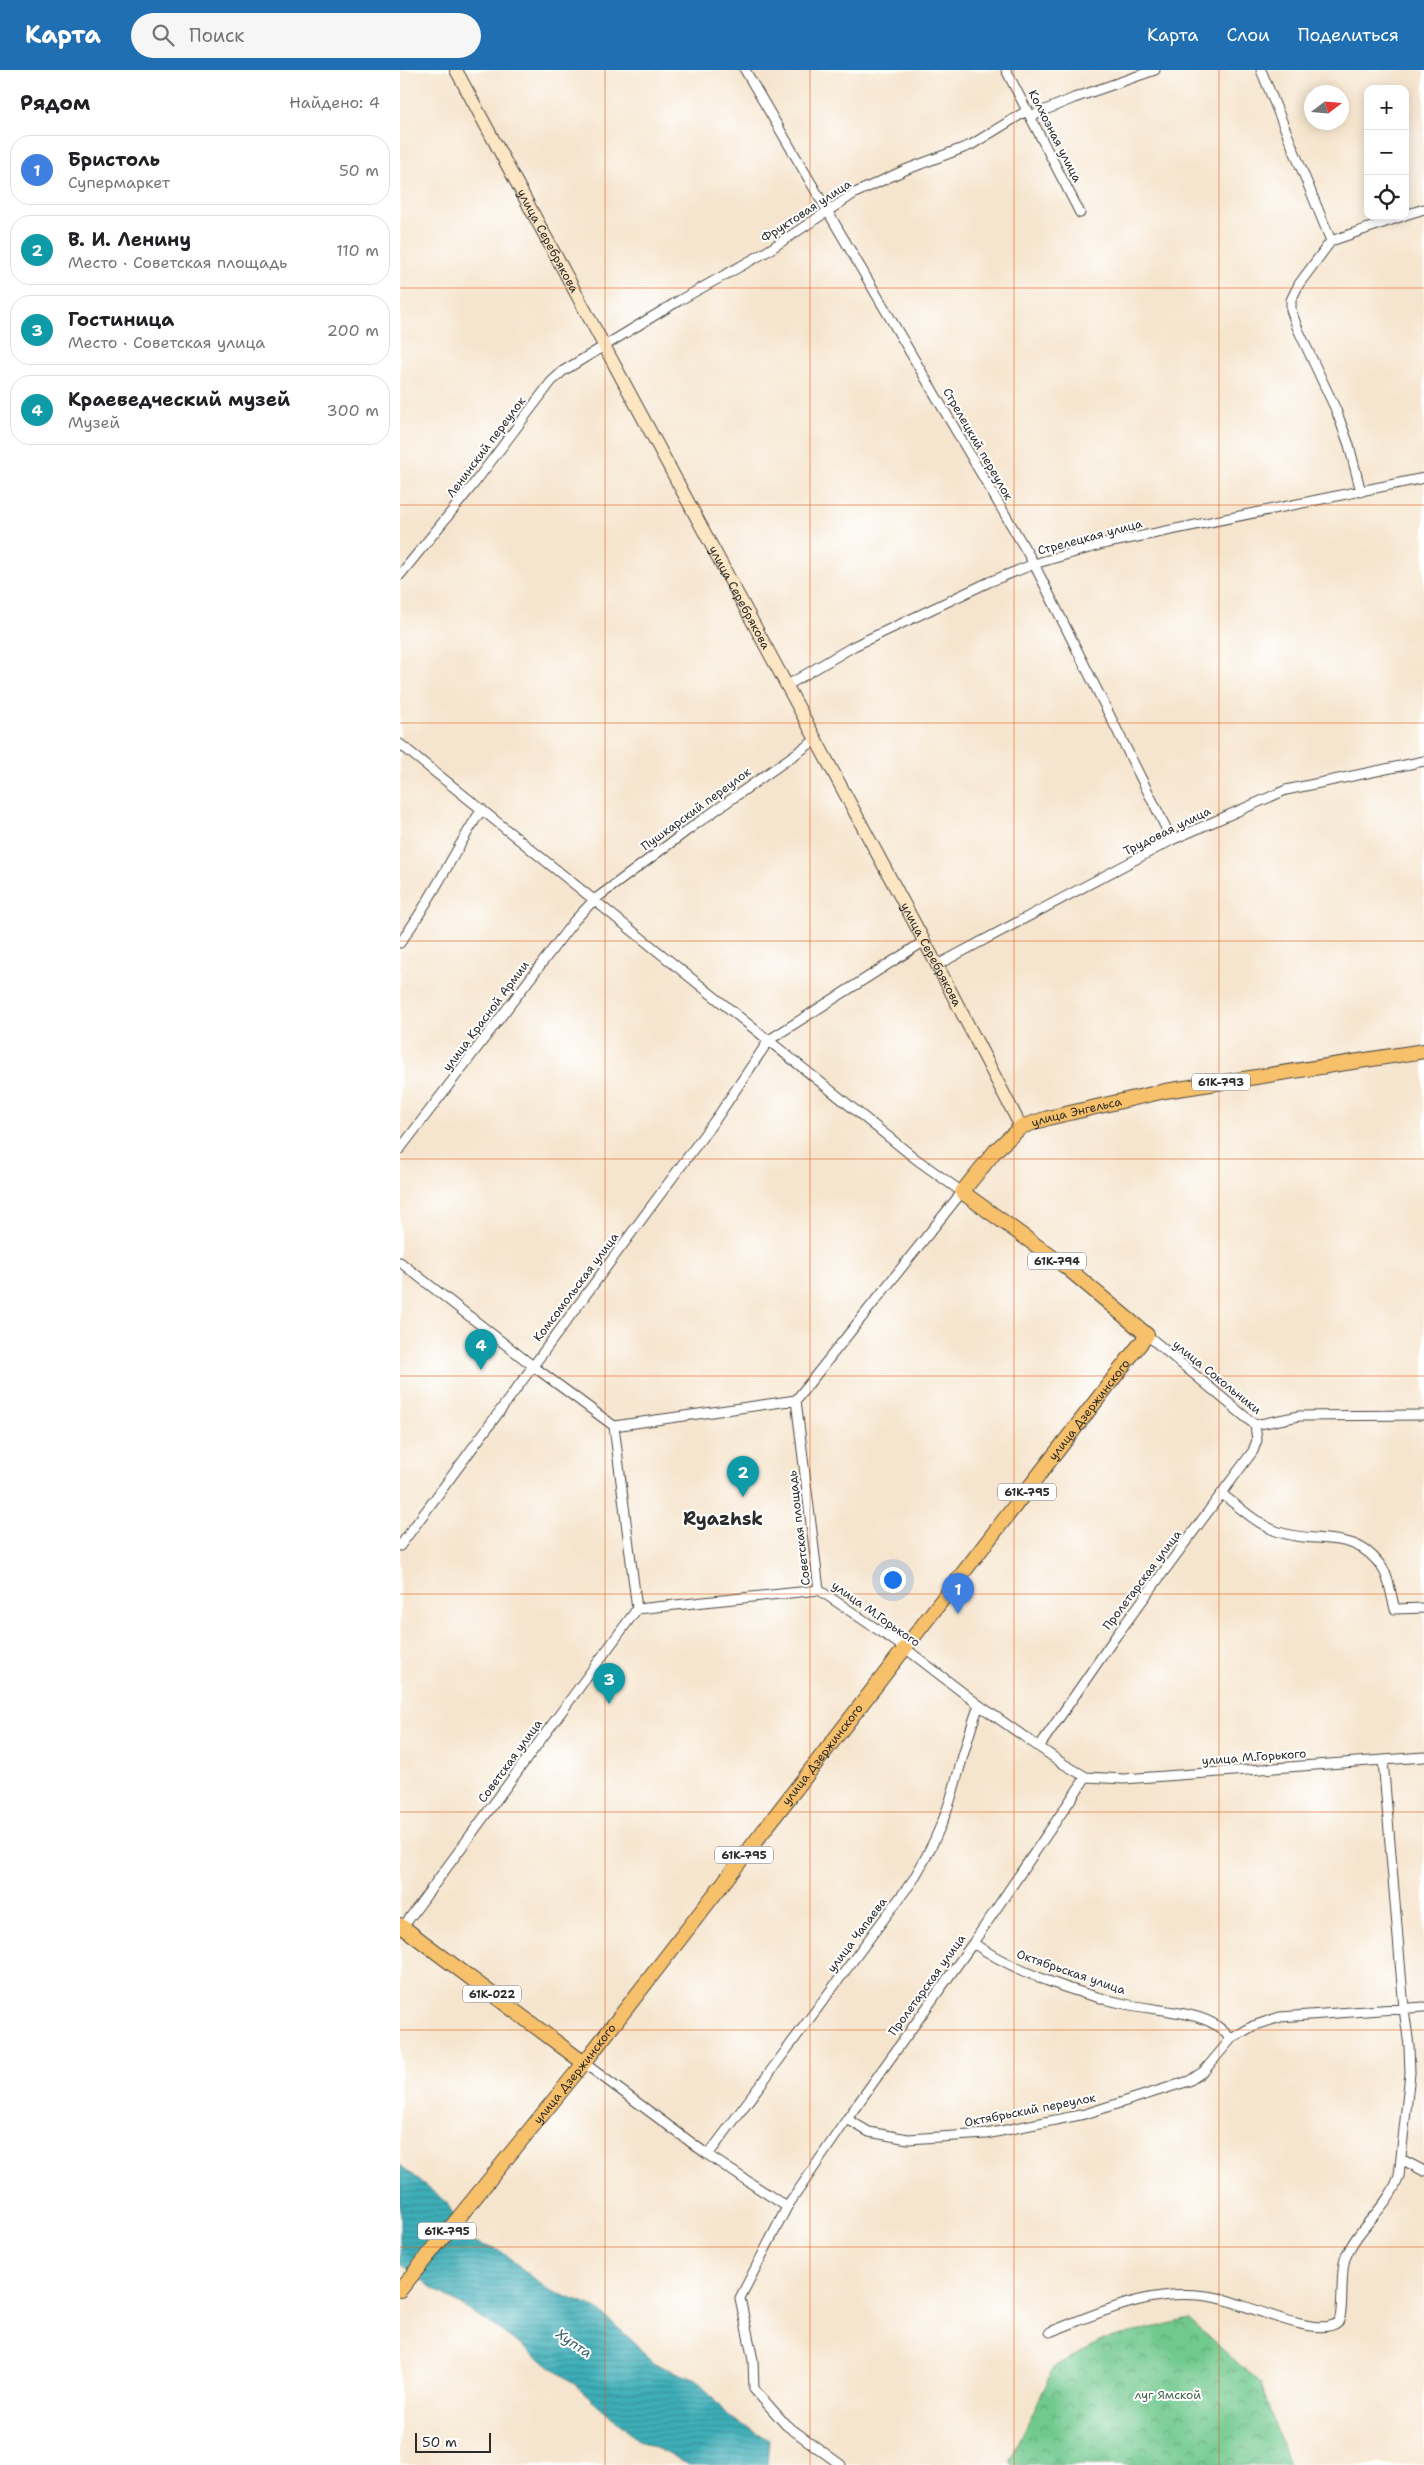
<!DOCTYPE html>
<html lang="ru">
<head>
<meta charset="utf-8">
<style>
  :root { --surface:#fff; --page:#f6f6f6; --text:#202124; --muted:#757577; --line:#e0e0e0; --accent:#1f6fb2 }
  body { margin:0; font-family:"Shantell Sans",sans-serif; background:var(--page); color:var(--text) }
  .controls { position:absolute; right:15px; top:15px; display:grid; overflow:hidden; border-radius:10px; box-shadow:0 2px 12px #0003 }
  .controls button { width:45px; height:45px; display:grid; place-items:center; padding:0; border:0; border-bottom:1px solid var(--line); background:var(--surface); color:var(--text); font:25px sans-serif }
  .compass { position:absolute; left:904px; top:15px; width:45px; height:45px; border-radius:50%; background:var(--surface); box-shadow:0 2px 12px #0003; rotate:74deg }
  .scale { position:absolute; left:15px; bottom:12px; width:76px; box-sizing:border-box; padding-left:5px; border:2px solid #2b2b2b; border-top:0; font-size:14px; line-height:18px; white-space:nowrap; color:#2b2b2b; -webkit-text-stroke:4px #fff; paint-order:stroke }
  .you { position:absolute; left:492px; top:1509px; width:18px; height:18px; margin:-12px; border:4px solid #fff; border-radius:50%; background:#1a73e8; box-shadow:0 0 0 8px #1a73e833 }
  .badge { display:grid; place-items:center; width:32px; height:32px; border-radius:50%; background:var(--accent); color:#fff; font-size:16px; font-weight:700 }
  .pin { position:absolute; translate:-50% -41px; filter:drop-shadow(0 1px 2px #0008) }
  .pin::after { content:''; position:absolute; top:26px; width:18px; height:15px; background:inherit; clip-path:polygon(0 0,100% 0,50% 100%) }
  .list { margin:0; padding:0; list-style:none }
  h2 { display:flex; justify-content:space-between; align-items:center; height:65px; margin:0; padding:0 20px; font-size:21px }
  h2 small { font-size:16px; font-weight:400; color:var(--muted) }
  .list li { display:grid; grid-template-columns:32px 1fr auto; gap:15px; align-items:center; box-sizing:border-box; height:70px; margin:0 10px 10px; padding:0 10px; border:1px solid var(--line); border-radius:20px }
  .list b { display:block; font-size:19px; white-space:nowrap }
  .list p { margin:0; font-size:16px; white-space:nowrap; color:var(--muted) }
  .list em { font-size:16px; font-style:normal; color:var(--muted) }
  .icon { flex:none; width:28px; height:28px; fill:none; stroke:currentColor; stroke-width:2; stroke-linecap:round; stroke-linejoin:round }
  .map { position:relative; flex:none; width:1024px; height:2395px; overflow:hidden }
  header { display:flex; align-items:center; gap:30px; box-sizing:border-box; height:70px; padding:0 25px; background:var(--accent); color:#fff }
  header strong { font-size:24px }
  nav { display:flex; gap:28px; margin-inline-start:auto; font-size:18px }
  .search { width:350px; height:45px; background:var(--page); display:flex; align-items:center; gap:12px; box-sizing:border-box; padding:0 18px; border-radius:28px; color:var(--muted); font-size:19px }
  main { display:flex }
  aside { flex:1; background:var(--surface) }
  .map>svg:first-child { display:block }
  .park { fill:url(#park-crowns); stroke:#4e7a5c }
  .water { fill:url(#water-rules); stroke:#346c72 }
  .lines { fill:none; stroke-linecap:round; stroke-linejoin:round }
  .street-casing { stroke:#494743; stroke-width:11 }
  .secondary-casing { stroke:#494743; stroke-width:14 }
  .primary-casing { stroke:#494743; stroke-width:16 }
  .street { stroke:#fff; stroke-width:9 }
  .secondary { stroke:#fce6c4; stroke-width:12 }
  .primary { stroke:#f7c06b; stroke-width:14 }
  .grid { fill:none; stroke:#df570e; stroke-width:1; stroke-opacity:0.55 }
  .labels { text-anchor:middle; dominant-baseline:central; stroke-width:4; stroke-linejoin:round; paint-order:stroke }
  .shield { fill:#fff; stroke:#6b6b6b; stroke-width:1 }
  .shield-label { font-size:11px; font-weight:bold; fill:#2b2b2b }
  .street-label { font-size:12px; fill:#2b2b2b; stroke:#fff }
  .park-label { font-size:12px; fill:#44624e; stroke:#fff }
  .water-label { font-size:14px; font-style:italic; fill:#335f63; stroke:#fff }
  .district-label { font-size:18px; font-weight:bold; fill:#2b2b2b; stroke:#fff }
</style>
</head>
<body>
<header>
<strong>Карта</strong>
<div class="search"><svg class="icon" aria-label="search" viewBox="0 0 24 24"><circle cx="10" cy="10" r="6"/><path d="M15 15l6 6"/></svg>Поиск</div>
<nav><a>Карта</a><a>Слои</a><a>Поделиться</a></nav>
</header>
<main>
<aside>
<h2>Рядом<small>Найдено: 4</small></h2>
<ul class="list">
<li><span class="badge" style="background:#3f7fe0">1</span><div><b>Бристоль</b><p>Супермаркет</p></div><em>50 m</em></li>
<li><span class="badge" style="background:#0f9aa8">2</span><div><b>В. И. Ленину</b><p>Место · Советская площадь</p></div><em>110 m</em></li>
<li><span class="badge" style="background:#0f9aa8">3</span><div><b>Гостиница</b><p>Место · Советская улица</p></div><em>200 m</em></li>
<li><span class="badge" style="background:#0f9aa8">4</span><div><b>Краеведческий музей</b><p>Музей</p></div><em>300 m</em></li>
</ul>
</aside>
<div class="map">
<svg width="1024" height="2395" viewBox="0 0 1024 2395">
  <defs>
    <pattern id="park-crowns" width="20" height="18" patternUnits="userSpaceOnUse" patternTransform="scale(1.25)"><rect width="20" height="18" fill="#71c98e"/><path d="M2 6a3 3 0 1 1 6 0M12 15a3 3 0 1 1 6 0" fill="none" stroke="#5da374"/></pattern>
    <pattern id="water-rules" width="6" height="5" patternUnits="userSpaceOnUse" patternTransform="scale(1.25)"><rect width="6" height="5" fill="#3eaeb8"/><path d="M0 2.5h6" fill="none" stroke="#348e96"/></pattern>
  </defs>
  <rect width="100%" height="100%" fill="#fff"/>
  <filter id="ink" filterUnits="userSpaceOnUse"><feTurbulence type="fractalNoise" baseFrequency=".02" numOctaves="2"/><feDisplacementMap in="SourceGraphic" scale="10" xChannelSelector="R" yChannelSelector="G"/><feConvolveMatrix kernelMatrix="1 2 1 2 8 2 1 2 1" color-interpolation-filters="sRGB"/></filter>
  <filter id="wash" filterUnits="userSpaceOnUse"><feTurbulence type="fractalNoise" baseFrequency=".0096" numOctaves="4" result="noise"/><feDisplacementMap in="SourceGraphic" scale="20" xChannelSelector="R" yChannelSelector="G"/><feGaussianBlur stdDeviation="1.12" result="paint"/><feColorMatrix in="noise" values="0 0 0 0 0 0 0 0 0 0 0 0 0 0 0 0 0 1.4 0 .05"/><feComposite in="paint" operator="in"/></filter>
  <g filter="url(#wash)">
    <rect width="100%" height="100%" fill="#f6e5ce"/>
    <path class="park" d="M 789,2249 L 861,2314 L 889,2395 L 610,2395 L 610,2390 L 655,2296 L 705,2269 Z"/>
    <path class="water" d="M 0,2095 L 47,2133 L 67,2169 L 102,2182 L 147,2219 L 197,2239 L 235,2273 L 252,2293 L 297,2310 L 328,2346 L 369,2370 L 367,2395 L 288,2395 L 283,2391 L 238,2370 L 172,2312 L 88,2252 L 31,2217 L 0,2193 Z"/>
  </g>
  <g filter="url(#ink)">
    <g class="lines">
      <defs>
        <path id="street" d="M 345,0 L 634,494 L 772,770
          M 606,0 L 680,143
          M 861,0 L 931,171
          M 631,46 L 674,28 L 755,0
          M 1005,145 L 1024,139
          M 961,422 L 949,375 L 936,340 L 897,257 L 891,240 L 891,230 L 899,214 L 931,171 L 1003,146
          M 0,505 L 73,415 L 151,312 L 163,301 L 280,230 L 366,182 L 455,123 L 505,100 L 571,75 L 628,40
          M 386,616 L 454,576 L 589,512 L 634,494 L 703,474 L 1024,408
          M 0,674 L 516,1089 L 562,1122 L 396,1330
          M 0,873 C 31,831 53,783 82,739
          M 537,895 L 772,770 L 886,720 L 1024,691
          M 0,1079 L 174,851 L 194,830 L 296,754 L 414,671
          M 0,1192 L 133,1296 L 214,1356
          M 747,1265 L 855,1355 L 899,1346 L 1024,1345
          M 396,1330 L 419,1520
          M 214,1356 L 237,1539 L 419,1520
          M 214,1356 L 396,1330
          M 822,1424 C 839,1437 856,1453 876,1461 C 916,1476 955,1456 983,1499 C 990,1510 991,1527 995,1539 L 1024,1538
          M 0,1476 L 318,1046 L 369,970 L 523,872
          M 419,1520 L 505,1578 L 579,1635 L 662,1693 L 686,1707 L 724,1709 L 1024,1687
          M 639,1677 L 716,1566 L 853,1381 L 857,1370 L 855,1355
          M 3,1857 L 237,1539
          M 573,1873 C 615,1902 675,1923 725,1934 C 751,1940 796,1941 817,1956 C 822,1959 827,1965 831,1969
          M 184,1993 L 308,2085 L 387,2137
          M 447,2049 L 469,2062 L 508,2069 L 586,2064 L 685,2044 L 789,2011 L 804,2001 L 831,1969 L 853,1956 L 880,1947 L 1024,1937
          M 308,2085 L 513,1810 C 528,1785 541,1759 550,1731 C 560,1699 567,1667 579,1635
          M 1001,2089 L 1024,2101
          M 650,2262 C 705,2240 758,2215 818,2228 C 842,2232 918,2270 938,2252 C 944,2246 940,2203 945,2189 C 957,2157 989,2137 999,2106 L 1010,2003 L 1009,1976 L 1004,1939 L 983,1690
          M 441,2395 L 386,2355 L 354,2319 L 353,2290 L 340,2228 L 387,2137 L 447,2049 L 573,1873 L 686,1707"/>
        <g id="secondary">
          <path id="s1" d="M 56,0 L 537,895 L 621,1057"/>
        </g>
        <g id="primary">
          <path d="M 0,1855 L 184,1993"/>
          <path id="s2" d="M 0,2220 L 184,1993 L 747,1265 L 666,1197 L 562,1122 L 596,1080 L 621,1057 L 648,1048 L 765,1021 L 1024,981"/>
        </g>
      </defs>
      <use href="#street" class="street-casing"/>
      <use href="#secondary" class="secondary-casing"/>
      <use href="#primary" class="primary-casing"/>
      <use href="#street" class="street"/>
      <use href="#secondary" class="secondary"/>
      <use href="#primary" class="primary"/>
    </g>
  </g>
  <path class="grid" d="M 205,0 L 205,2395M 410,0 L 410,2395M 614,0 L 614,2395M 819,0 L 819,2395M 0,218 L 1024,218M 0,435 L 1024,435M 0,653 L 1024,653M 0,871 L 1024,871M 0,1089 L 1024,1089M 0,1306 L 1024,1306M 0,1524 L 1024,1524M 0,1742 L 1024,1742M 0,1960 L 1024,1960M 0,2177 L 1024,2177"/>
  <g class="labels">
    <g class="shield">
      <rect x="792" y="1003.5" width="58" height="17" rx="4"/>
      <rect x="628" y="1182.5" width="58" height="17" rx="4"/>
      <rect x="598" y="1413.5" width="58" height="17" rx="4"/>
      <rect x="315" y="1776.5" width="58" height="17" rx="4"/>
      <rect x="63" y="1915.5" width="58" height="17" rx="4"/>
      <rect x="18" y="2152.5" width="58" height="17" rx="4"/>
    </g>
    <g class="shield-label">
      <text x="821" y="1012">61К-793</text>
      <text x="657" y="1191">61К-794</text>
      <text x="627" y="1422">61К-795</text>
      <text x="344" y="1785">61К-795</text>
      <text x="92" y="1924">61К-022</text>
      <text x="47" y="2161">61К-795</text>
    </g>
    <g class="street-label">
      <text transform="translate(655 66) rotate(63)">Колхозная улица</text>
      <text transform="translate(406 141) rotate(-33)">Фруктовая улица</text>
      <text stroke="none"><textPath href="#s1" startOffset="194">улица Серебрякова</textPath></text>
      <text transform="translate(578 374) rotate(60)">Стрелецкий переулок</text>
      <text transform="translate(86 377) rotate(-53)">Ленинский переулок</text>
      <text transform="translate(690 467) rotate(-15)">Стрелецкая улица</text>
      <text stroke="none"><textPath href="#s1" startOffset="599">улица Серебрякова</textPath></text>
      <text transform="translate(296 739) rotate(-36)">Пушкарский переулок</text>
      <text transform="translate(767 761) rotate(-26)">Трудовая улица</text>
      <text stroke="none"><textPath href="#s1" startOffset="1004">улица Серебрякова</textPath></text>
      <text transform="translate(86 946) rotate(-53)">улица Красной Армии</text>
      <text stroke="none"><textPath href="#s2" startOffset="1592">улица Энгельса</textPath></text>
      <text transform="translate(176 1217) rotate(-53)">Комсомольская улица</text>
      <text transform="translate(817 1307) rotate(39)">улица Сокольники</text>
      <text stroke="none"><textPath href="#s2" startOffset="1118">улица Дзержинского</textPath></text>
      <text transform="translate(399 1458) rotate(-97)">Советская площадь</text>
      <text transform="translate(742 1510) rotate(-53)">Пролетарская улица</text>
      <text transform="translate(476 1544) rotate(35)">улица М.Горького</text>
      <text stroke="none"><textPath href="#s2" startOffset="682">улица Дзержинского</textPath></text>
      <text transform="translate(854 1687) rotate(-4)">улица М.Горького</text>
      <text transform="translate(110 1691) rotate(-54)">Советская улица</text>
      <text transform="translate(457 1865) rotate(-53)">улица Чапаева</text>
      <text transform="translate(671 1902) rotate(19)">Октябрьская улица</text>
      <text transform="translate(527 1915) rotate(-54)">Пролетарская улица</text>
      <text stroke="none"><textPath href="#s2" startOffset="278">улица Дзержинского</textPath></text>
      <text transform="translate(630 2040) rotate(-11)">Октябрьский переулок</text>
    </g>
    <g class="park-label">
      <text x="768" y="2325">луг Ямской</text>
    </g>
    <g class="water-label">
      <text transform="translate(174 2273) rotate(34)">Хупта</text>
    </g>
    <g class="district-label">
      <text x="323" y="1449">Ryazhsk</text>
    </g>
  </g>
</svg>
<div class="controls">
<button>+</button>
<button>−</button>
<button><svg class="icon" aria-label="locate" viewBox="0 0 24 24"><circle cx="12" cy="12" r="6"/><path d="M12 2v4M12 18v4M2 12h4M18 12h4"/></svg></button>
</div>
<svg class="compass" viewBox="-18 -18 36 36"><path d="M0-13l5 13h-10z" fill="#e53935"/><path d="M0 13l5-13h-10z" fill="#757577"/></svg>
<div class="scale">50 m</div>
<div class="you"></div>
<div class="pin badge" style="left:558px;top:1544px;background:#3f7fe0">1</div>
<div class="pin badge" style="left:343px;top:1427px;background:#0f9aa8">2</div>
<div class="pin badge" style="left:209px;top:1634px;background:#0f9aa8">3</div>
<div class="pin badge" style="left:81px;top:1300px;background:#0f9aa8">4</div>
</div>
</main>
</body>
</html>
